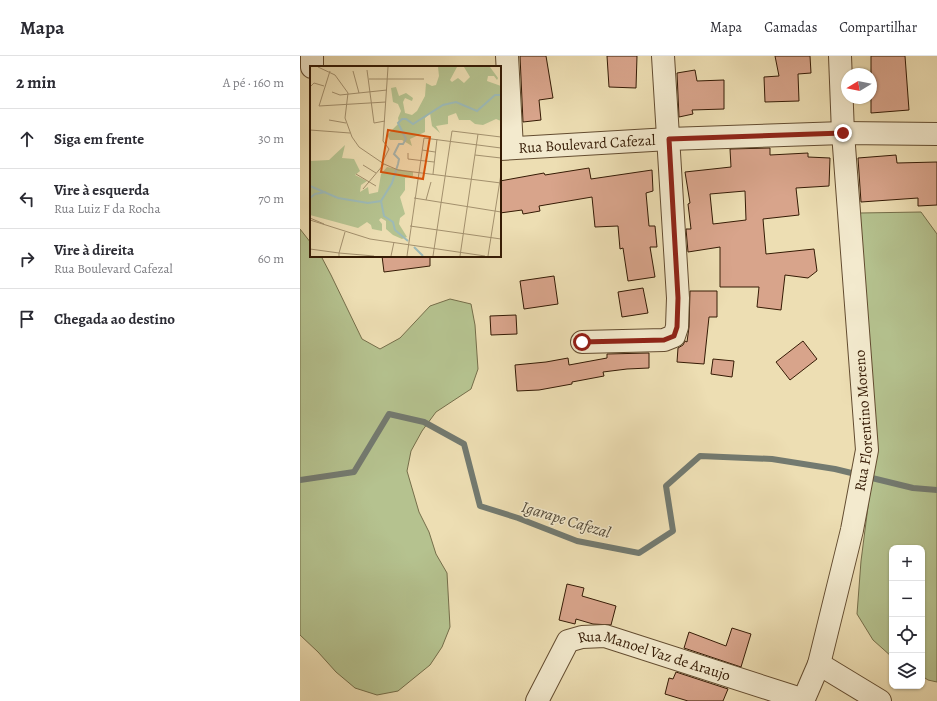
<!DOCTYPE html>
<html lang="pt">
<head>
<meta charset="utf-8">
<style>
  :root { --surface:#fff; --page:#f2f2f3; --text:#2b2b33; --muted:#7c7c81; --line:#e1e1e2 }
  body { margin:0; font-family:Alegreya,serif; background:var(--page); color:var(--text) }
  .controls { position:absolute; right:12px; bottom:12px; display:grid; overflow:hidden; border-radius:8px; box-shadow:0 1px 3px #0004 }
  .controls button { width:36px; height:36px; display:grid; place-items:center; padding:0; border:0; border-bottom:1px solid var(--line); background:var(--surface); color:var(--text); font:20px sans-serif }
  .compass { position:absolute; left:541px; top:12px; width:36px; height:36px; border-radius:50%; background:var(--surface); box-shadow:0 1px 3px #0004; rotate:260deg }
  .stop { position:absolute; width:12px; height:12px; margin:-9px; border:3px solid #8f2418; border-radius:50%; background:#fff }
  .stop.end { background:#8f2418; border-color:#fff; box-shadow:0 1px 4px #0008 }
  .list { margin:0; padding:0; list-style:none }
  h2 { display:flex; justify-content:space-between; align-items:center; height:52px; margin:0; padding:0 16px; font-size:17px }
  h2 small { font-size:13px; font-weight:400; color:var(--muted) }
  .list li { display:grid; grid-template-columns:26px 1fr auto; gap:12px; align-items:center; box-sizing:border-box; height:60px; padding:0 16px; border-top:1px solid var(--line) }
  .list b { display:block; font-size:15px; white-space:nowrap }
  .list p { margin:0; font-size:13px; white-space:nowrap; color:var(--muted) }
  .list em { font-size:13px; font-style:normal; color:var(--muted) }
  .icon { flex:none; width:22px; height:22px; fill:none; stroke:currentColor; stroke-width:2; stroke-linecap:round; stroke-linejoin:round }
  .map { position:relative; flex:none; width:637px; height:645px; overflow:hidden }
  header { display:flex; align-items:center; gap:24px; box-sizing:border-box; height:56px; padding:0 20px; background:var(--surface); border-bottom:1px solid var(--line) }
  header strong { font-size:19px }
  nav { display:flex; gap:22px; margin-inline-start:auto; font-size:14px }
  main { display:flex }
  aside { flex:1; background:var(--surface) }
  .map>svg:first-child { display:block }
  .green { fill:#b5c28f; stroke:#756e4a }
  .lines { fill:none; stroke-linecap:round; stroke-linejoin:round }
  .stream { stroke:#737a70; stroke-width:6 }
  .building { fill:#d8a48b; stroke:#351b05; fill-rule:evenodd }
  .minor-casing { stroke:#634c30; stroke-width:24 }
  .minor { stroke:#f3eace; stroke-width:22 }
  .route { stroke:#8f2418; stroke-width:5 }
  .labels { text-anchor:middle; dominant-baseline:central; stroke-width:3; stroke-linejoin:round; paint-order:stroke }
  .street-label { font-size:15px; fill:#351b05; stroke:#f3eace }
  .water-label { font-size:16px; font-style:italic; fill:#544b3a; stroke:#f3eace }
  .inset-river { fill:none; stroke:#9dbab7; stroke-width:2 }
  .inset-road { fill:none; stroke:#a3906d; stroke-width:1 }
  .view { fill:#d6530b; fill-opacity:0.15; stroke:#d6530b; stroke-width:2 }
  .inset-edge { fill:none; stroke:#351b05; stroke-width:2 }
</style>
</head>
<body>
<header>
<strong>Mapa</strong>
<nav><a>Mapa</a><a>Camadas</a><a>Compartilhar</a></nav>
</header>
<main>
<aside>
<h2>2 min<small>A pé · 160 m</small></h2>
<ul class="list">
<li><svg class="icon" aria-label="ahead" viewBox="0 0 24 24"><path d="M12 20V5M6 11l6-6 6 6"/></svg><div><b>Siga em frente</b></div><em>30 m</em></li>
<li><svg class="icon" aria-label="left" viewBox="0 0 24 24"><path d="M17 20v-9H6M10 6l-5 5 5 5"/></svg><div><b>Vire à esquerda</b><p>Rua Luiz F da Rocha</p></div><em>70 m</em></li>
<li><svg class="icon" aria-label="right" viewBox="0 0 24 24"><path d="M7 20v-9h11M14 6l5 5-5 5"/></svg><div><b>Vire à direita</b><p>Rua Boulevard Cafezal</p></div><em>60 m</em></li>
<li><svg class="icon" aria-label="arrive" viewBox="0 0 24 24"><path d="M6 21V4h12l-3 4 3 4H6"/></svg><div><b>Chegada ao destino</b></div></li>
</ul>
</aside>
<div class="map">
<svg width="637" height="645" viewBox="0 0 637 645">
  <rect width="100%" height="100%" fill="#eddeb3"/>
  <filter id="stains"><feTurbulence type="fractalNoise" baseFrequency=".005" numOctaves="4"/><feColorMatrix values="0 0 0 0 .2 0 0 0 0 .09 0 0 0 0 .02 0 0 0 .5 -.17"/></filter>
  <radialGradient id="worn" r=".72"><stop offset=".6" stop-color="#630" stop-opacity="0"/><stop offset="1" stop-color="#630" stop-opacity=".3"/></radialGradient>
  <path class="green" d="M 621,156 L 637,178 L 637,626 L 628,624 L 622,620 L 622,492 L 592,492 L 592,601 L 573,584 L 557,558 L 561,505 L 573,412 L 560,157 Z
    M 0,173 L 11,187 L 11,200 L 21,200 L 31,219 L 62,283 L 80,293 L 100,282 L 130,250 L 150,243 L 171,248 L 175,269 L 178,313 L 171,333 L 136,356 L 122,375 L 111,395 L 107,415 L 119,456 L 129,476 L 136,498 L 147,517 L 150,571 L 142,591 L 130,609 L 98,635 L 77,639 L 55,632 L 36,616 L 18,596 L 0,579 Z"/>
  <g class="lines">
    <path class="stream" d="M 0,424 L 54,416 L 89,358 L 124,366 L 164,388 L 180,450 L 218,462 L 277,485 L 339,497 L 373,475 L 366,430 L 400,400 L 472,403 L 535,413 L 613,432 L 637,434"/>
  </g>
  <path class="building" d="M 220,0 L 246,0 L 253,42 L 239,44 L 241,64 L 223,66 Z
    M 307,0 L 337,0 L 336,32 L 309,31 Z
    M 475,0 L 510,0 L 511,17 L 498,18 L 499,45 L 465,46 L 464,21 L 479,20 Z
    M 571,0 L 605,0 L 609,54 L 571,57 Z
    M 395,14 L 397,25 L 424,24 L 424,53 L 392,54 L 393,58 L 379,61 L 377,17 Z
    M 470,92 L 470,99 L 508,97 L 508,101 L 530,102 L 529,130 L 496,132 L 499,159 L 463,163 L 466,198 L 514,193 L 517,215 L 508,222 L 485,219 L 481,254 L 457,251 L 459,231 L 420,231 L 420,191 L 388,196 L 386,173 L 391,173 L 388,148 L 390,147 L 385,116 L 431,111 L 430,93 ZM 445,135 L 446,164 L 413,168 L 410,138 Z
    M 596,99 L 597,107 L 637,106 L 637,149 L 618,150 L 618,142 L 561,146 L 558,102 Z
    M 289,112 L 291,123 L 352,114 L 353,135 L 346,137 L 349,170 L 355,170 L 357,191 L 350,191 L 355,221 L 328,225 L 323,192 L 320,193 L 318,170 L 295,171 L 292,141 L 239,150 L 240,155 L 223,158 L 222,154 L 200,157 L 200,125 L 244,117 L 245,119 Z
    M 82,200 L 130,200 L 130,210 L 84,216 Z
    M 254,220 L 258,248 L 224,253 L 220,225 Z
    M 343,232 L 348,257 L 322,261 L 318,236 Z
    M 390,235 L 417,235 L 417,261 L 409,261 L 404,308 L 377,306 L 378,292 L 383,289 L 385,285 L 387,286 L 389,271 Z
    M 216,259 L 217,278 L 191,279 L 190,260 Z
    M 503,285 L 517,303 L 490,324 L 476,306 Z
    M 349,297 L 349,312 L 327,313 L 303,316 L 304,320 L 272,326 L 272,328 L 239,334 L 217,335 L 215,309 L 246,306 L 268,302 L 269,309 L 307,302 L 307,298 Z
    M 413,303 L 434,305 L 432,321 L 411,318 Z
    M 267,528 L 284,532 L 282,540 L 316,550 L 311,569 L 293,568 L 276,563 L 275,568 L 259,564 Z
    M 432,572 L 451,578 L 441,611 L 384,592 L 389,576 L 426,590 Z
    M 376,616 L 428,633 L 423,645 L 388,645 L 365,638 L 369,622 L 373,623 Z"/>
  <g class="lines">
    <defs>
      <g id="minor">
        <path d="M 12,0 L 12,11"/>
        <path d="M 207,0 L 212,92"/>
        <path id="s1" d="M 200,93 L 369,83 L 543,77 L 637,78"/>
        <path d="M 282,286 L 364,284 L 374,280 L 377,271 L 378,242 L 363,0"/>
        <path d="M 519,608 L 580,645"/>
        <path id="s2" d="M 237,645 L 268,585 L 282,581 L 305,580 L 504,644"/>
        <path id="s3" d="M 503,645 L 519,608 L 552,474 L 567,394 L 543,77 L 540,0"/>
      </g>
    </defs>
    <use href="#minor" class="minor-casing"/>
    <use href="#minor" class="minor"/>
  </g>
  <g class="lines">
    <path class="route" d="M 282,286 L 364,284 L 374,280 L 377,271 L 378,242 L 369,83 L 543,77"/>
  </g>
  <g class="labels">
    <g class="street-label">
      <text stroke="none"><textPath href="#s1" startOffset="87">Rua Boulevard Cafezal</textPath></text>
      <text stroke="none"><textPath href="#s3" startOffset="289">Rua Florentino Moreno</textPath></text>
      <text stroke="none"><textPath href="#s2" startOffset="157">Rua Manoel Vaz de Araujo</textPath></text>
    </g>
    <g class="water-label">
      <text transform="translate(266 464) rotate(17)">Igarape Cafezal</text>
    </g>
  </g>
  <g transform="translate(10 10)">
    <rect width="191" height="191" fill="#eddeb3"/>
    <path d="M 128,1 L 147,1 L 140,14 L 142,16 L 148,12 L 154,17 L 160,11 L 154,1 L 180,1 L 188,12 L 187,14 L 184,10 L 178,10 L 177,15 L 191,20 L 191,55 L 186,53 L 173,59 L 165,58 L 160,54 L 149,54 L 146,47 L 138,50 L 138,58 L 126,60 L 130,67 L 122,60 L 120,47 L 115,52 L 115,66 L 100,73 L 102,80 L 92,74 L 80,74 L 77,69 L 89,57 L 88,52 L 91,45 L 88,38 L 83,36 L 81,22 L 86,21 L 89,30 L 96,27 L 103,32 L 102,35 L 95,32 L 93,36 L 95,47 L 102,49 L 107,45 L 115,30 L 116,17 L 122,20 L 126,19 L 129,10 ZM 35,79 L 32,92 L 44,93 L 50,105 L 45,109 L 57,115 L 51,119 L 50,126 L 58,121 L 59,128 L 68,126 L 71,108 L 77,101 L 103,106 L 103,110 L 95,112 L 95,124 L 90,131 L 95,148 L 90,152 L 89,158 L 97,171 L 92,173 L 83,169 L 76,163 L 76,155 L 71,152 L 69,154 L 72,158 L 72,165 L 62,163 L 61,159 L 57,156 L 48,162 L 0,149 L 0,95 L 19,94 Z" fill="#b5c28f"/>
    <path class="inset-river" d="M 0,120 L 28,132 L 58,137 L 71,135 L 82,117 L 88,98 L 89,93 L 84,88 L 89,78 L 93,78 L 96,73 L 88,57 L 92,53 L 96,53 L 103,58 L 133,39 L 146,36 L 167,45 L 185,29 L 191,29M 0,132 L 5,128 L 16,126M 71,135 L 74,150 L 83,156 L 85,164 L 98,175M 104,181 L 113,190"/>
    <path class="inset-road" d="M 8,1 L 25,9 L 38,27M 57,4 L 64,57 L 75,55M 20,5 L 9,40 L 76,36M 43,5 L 49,27M 59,13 L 114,13M 0,21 L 4,17 L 14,20M 22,26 L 30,29 L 77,24M 38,27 L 35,52 L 42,71 L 49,81 L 74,98 L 88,104 L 191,117M 19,54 L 36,57M 0,64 L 40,67M 112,84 L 125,86M 98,87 L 98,93 L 124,96M 165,89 L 191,92M 72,97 L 79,83 L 73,75 L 78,1M 53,99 L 66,107M 46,108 L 66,120M 123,108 L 127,73M 53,123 L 74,98M 104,132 L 191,146M 116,134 L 121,116M 0,152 L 14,158M 0,154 L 60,173 L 175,190M 100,160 L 191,173M 35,166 L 29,187 L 64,190M 0,183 L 29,187 L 29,190M 81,190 L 84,176M 97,190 L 114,72 L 191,82M 123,190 L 142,65 L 191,71M 150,190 L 168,68M 178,190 L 191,108"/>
    <path class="view" d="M 78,64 L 120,71 L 113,113 L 71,106 Z"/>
    <rect width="191" height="191" class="inset-edge"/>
  </g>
  <rect width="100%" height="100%" filter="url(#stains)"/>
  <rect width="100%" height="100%" fill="url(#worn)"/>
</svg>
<div class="controls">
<button>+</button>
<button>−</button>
<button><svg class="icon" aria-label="locate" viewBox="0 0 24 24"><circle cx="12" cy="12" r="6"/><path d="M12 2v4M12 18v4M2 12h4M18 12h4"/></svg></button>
<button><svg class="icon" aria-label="layers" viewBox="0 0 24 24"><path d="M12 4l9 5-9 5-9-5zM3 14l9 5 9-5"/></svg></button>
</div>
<svg class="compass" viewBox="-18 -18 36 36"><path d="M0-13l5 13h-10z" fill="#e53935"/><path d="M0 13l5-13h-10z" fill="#7c7c81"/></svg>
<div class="stop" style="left:282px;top:286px"></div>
<div class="stop end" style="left:543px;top:77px"></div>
</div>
</main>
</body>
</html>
